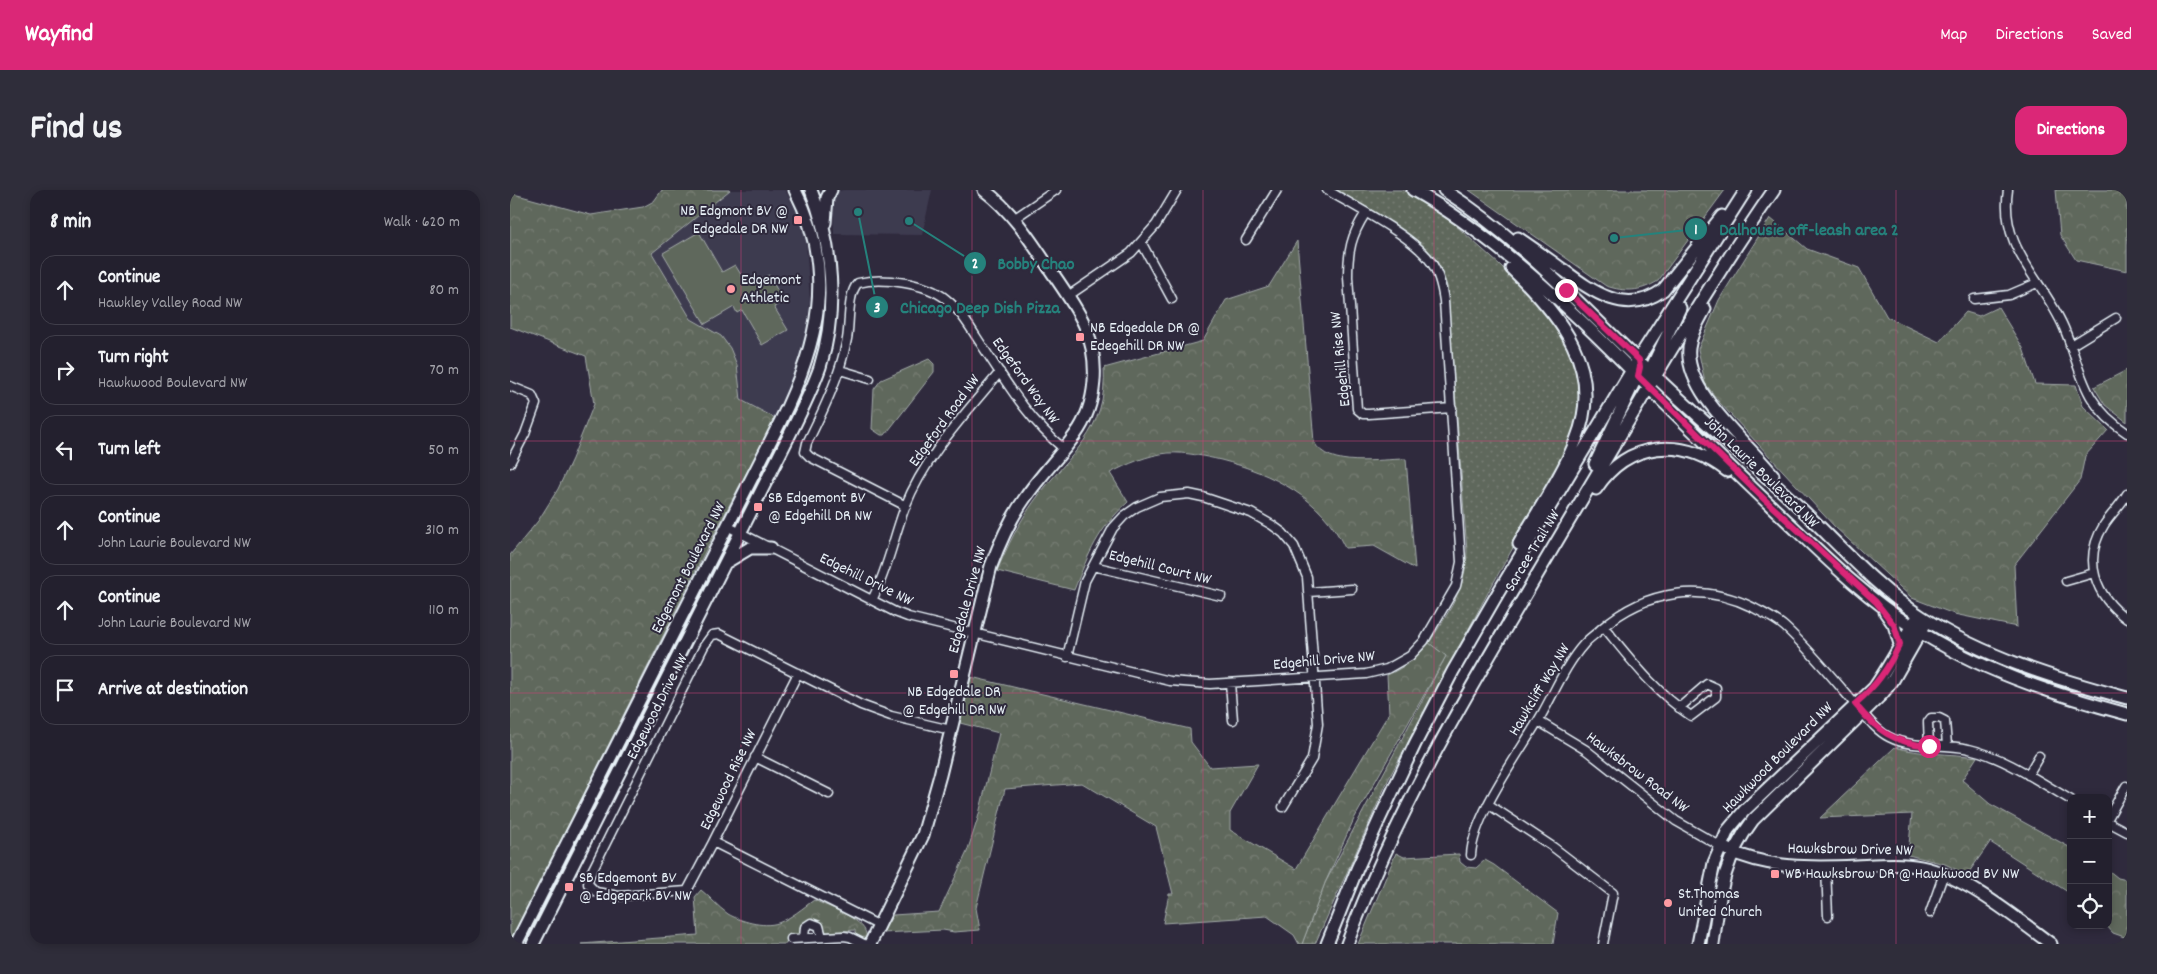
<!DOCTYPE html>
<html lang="en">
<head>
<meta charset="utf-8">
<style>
  :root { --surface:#23202e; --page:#2f2d3a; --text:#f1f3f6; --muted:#a3a3aa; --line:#403e4a; --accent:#db2777 }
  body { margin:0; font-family:Dekko,sans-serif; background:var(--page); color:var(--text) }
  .controls { position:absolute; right:15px; bottom:15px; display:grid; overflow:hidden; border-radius:10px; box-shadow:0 2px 8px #0003 }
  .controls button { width:45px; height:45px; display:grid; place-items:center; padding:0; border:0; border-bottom:1px solid var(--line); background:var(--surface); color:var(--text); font:25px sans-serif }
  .stop { position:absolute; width:15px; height:15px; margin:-11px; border:4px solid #db2777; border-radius:50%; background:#fff }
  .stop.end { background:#db2777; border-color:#fff; box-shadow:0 1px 5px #0008 }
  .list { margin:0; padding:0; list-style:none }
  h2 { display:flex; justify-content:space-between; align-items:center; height:65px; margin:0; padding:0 20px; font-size:21px }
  h2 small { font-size:16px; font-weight:400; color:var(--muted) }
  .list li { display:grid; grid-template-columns:32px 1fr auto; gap:15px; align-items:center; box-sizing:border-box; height:70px; margin:0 10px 10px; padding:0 10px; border:1px solid var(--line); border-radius:15px }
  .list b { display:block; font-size:19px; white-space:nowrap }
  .list p { margin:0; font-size:16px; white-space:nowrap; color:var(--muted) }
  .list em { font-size:16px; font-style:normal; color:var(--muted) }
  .icon { flex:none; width:28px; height:28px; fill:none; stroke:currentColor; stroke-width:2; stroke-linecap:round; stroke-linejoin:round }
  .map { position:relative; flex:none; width:1617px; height:754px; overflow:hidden; border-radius:15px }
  header { display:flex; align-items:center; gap:30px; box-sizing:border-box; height:70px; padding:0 25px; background:var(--accent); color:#fff }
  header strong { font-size:24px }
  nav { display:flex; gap:28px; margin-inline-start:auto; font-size:18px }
  .intro { display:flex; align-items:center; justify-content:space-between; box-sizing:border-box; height:120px; padding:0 30px }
  h1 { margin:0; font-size:35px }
  .button { padding:12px 22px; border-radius:15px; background:var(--accent); color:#fff; font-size:18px; font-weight:700 }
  main { display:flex; gap:30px; padding:0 30px }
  aside { flex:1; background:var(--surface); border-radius:15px; box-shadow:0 2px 8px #0003 }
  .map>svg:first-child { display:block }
  .built { fill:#3e3a50 }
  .grass { fill:url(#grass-dots); stroke:#a4acaa }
  .forest { fill:url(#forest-crowns); stroke:#a4acaa }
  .garden { fill:#5f675b; stroke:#a4acaa }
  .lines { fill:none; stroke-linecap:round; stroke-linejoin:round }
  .street-casing { stroke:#e8f1f8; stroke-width:11 }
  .secondary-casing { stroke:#e8f1f8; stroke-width:15 }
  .street { stroke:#2f2a3d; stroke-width:8 }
  .secondary { stroke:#2f2a3d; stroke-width:11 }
  .route { stroke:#db2777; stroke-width:6 }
  .grid { fill:none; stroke:#ca437a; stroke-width:1; stroke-opacity:0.55 }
  .poi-dot { fill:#ff9aa2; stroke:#2f2a3d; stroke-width:2 }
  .labels { text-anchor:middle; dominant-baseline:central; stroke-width:4; stroke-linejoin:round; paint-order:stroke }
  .poi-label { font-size:16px; fill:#e8f1f8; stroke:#2f2a3d; text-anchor:start }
  .street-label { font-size:16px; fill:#e8f1f8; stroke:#2f2a3d }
  .leader { fill:none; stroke:#25827c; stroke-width:2 }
  .callout-dot { fill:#25827c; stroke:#2f2a3d; stroke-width:2 }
  .mark-label { font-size:15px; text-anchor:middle; font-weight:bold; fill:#fff }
  .callout-label { font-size:18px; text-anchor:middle; font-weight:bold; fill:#25827c; stroke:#2f2a3d; stroke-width:4; stroke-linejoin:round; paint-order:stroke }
</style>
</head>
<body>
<header>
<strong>Wayfind</strong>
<nav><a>Map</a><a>Directions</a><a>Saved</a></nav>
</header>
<div class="intro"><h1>Find us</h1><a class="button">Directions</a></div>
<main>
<aside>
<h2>8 min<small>Walk · 620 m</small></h2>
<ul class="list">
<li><svg class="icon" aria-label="ahead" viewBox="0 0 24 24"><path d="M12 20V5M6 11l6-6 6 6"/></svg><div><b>Continue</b><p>Hawkley Valley Road NW</p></div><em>80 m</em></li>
<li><svg class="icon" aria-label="right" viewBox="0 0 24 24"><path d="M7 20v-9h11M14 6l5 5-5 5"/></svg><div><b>Turn right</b><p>Hawkwood Boulevard NW</p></div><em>70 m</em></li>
<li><svg class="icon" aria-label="left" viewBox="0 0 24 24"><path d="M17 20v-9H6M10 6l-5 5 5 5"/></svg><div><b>Turn left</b></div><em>50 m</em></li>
<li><svg class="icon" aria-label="ahead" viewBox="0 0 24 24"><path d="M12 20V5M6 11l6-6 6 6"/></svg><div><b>Continue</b><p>John Laurie Boulevard NW</p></div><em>310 m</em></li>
<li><svg class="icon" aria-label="ahead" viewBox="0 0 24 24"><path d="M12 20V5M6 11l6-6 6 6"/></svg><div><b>Continue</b><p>John Laurie Boulevard NW</p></div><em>110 m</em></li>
<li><svg class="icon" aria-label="arrive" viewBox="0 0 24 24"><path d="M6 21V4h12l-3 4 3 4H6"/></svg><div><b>Arrive at destination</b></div></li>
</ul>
</aside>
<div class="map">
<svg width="1617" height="754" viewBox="0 0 1617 754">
  <defs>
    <pattern id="grass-dots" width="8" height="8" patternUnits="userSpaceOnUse" patternTransform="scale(1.25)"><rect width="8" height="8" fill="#5f675b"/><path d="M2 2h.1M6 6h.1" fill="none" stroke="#767d73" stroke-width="1.8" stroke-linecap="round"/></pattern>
    <pattern id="forest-crowns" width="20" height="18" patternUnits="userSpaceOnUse" patternTransform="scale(1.25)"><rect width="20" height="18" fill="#5f675b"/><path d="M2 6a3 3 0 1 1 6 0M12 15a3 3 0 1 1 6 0" fill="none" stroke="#767d73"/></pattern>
  </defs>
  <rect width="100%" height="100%" fill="#2f2a3d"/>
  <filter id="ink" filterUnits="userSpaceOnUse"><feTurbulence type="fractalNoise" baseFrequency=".02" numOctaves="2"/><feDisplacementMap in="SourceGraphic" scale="10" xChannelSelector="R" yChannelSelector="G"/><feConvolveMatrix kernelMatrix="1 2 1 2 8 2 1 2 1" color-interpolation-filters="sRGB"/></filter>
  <g filter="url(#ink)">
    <path class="built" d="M 220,0 L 275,0 L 287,22 L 296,51 L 300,112 L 295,152 L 287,178 L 265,228 L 231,210 L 227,175 L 220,158 L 181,129 L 142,63 Z
      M 334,0 L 422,0 L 412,45 L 324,44 L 323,2 Z"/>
    <path class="grass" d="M 827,0 L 893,0 L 934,25 L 990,75 L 1035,119 L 1057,150 L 1054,152 L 1055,154 L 1058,153 L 1064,165 L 1072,201 L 1068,231 L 1049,275 L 980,399 L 879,588 L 805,754 L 792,754 L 815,693 L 936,466 L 919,453 C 938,423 956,399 957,361 L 937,96 C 934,87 931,77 925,68 C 904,41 857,18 827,0 Z"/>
    <path class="forest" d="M 152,0 L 220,0 L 142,63 L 181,129 L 211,146 L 220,158 L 227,175 L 231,210 L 265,228 L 197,358 L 0,752 L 0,365 L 28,331 L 48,299 L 62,269 L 84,214 L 76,166 L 0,137 L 0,3 L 81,25 L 133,17 L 144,11 Z
      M 959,0 L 1215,0 L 1148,91 C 1130,102 1115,102 1096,96 Z
      M 1546,0 L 1617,0 L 1617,81 L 1566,70 L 1550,45 Z
      M 1260,28 L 1297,59 L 1349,78 L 1377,127 L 1429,152 L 1456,122 L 1469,126 L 1488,117 L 1513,158 L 1525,194 L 1566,195 L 1573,216 L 1598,240 L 1575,266 L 1570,290 L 1504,375 L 1507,437 L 1444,424 L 1402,408 L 1325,337 L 1209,212 L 1195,193 L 1188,159 L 1209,110 Z
      M 787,51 L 804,252 C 818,279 869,269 896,269 L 905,379 L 864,356 L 835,358 C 812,308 762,283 711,270 C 693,266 676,262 658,263 C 637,265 618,274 600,283 L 618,312 C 588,339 579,363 564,400 L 487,381 C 497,357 509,332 525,310 C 559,264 598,242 594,178 L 693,151 L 716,110 L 759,96 Z
      M 419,169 L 424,174 L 424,182 L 375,245 L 371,245 L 362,239 L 364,199 L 371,190 Z
      M 1617,180 L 1617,232 L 1595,215 L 1584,197 Z
      M 919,453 L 936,466 L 844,629 L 815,693 L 792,754 L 789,754 L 784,745 L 757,726 L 653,733 L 659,704 L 663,704 L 646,637 L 572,593 L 495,599 L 466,718 L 470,740 L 444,742 L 433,740 L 372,743 L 383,725 L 429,722 L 457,662 L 468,628 L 489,543 L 450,533 L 461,487 L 680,539 L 681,552 L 700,577 L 748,574 L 720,623 L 720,640 L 786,679 L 879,523 L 877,485 C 894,478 907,467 919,453 Z
      M 1385,557 C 1411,565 1439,563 1467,567 L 1452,590 L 1480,614 L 1561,658 L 1561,704 L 1480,652 L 1457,685 L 1435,674 L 1398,665 L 1402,624 L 1310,628 Z
      M 886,663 L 894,667 L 949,664 L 950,672 L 956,677 L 966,678 L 975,670 L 984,675 L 1048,723 L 1043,754 L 848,754 Z
      M 1598,680 L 1608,688 L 1617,690 L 1617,748 L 1603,743 L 1596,735 L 1598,735 Z
      M 191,700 C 200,707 208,717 218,724 C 230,731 253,738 268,733 C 280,729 294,717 304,710 C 319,717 360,731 356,748 L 352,749 L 345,746 L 345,740 L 316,742 C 311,736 311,729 301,730 L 290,744 L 278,745 L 276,754 L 71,754 L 188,745 L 185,707 Z"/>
    <path class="garden" d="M 189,42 L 212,82 L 225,75 L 235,91 L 237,90 L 239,94 L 259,85 L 270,105 L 268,106 L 272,112 L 264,117 L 278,140 L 252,155 L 232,120 L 227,123 L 224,117 L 195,134 L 153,63 Z"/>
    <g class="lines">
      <defs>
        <path id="street" d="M 1498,0 C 1489,59 1533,89 1554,138 C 1573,183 1571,213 1617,243
          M 855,24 C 841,46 838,61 838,87 L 847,219 L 853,224 L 859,224 L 942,218
          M 505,28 L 546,0
          M 736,50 L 767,0
          M 631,52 L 662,109
          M 558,106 L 621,63 L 646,35 L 667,0
          M 1464,109 L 1499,105 L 1527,93
          M 1560,156 L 1606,128
          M 330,180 L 360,189
          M 0,196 L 22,205 L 26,214 L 15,244 L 0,273
          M 1617,304 C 1611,315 1601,324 1594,335 C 1572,370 1585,406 1617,429
          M 396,316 L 300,267 L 295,262 L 297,253 C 314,219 330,186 337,149 C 340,134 337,104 348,93 C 372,87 417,93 436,109 C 452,122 462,141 473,157 C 498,195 519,230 554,259
          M 217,336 L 385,422 L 398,427 L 660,491 L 700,494 L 856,484 L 877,479 L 900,466 L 914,451 L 946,396 L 951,372 L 934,111 C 932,97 929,83 921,72 C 903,46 845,17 817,0
          M 583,376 L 711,406
          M 1556,391 L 1584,383
          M 799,402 L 842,399
          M 362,410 C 378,379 383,349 395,317 C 415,266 456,223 490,182
          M 1094,437 C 1122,471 1144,501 1181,526 L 1206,507 L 1206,498 L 1197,494 L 1169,518
          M 557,467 L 575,391 L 603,338 L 614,326 L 627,317 L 650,307 L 679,304 L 693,307 L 741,323 L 762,335 L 773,343 L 784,356 L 797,387 L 808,534 L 802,569 L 773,617
          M 288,483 L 203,652 L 368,735
          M 720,493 L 723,530
          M 1028,531 L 1076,560 L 1166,631 L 1210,656
          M 1419,556 L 1418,532 L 1421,528 L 1429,528 L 1435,531 L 1437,555
          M 245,567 L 319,604
          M 1518,585 L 1529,566
          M 978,614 L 1043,657 L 1103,703 L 1093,754
          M 1598,628 L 1616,596
          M 1598,632 L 1617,642
          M 203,652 L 177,701 L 109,706 L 86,702 L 78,694 L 79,687 L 194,456 L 202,445 L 209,444 L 351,515 L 381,526 L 441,540
          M 961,665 C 963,625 1011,561 1032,524 C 1045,501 1056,474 1074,454 C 1079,448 1086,444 1092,438 C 1136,400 1192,392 1244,418 C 1255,424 1266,429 1275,437 C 1300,460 1322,487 1344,513 C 1354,524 1365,540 1379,547 C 1404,560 1432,552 1459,559 C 1494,567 1530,592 1561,610
          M 1316,678 L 1318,726
          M 1420,723 L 1434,683
          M 294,748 L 295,737 L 301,733 L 309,736 L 312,747
          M 281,749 L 334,746 L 340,747 L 354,754"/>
        <path id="secondary" d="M 903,0 C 984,45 1063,121 1128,187 C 1177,235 1227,284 1277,331 C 1316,368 1355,407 1401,436 C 1466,479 1542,504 1617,524
          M 934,0 C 1014,51 1076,122 1145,186 C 1191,230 1240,271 1286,314 C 1327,352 1365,397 1412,427 C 1474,467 1546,489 1617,508
          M 315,33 L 317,8 L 321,0
          M 1008,48 C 1023,58 1038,69 1052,79 C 1083,102 1116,127 1153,100 L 1212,26
          M 1001,78 C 1050,125 1095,179 1066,250 C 1052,286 1028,320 1009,354
          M 1195,119 C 1188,132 1181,143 1179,158 C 1174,202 1237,252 1263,285
          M 1137,187 L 1170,118
          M 1085,274 L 1130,180
          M 1086,299 C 1118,250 1173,247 1217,281
          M 215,373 L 240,358 L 261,358
          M 1375,422 L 1384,435 L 1390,454
          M 1216,659 C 1258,679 1301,678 1346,676 C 1368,675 1390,673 1411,677 C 1453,685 1506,728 1541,754
          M 6,754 L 270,232 C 308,155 327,81 285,0
          M 23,754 L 280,244 C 291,222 302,200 310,177 C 328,120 323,55 301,0
          M 360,754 L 413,645 L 430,585 L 481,376 C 490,352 500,329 515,308 C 530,286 549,267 565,245 C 587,215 590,171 575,136 C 568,120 558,106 548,91 C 525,58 506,24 474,0
          M 817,754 L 847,679 L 870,628 L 905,554 L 943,481 L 988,403 L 1134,160 L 1236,0
          M 837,754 C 891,608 974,475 1053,341 C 1122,226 1188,110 1264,0
          M 1188,754 L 1204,673 L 1218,640 L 1234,621 L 1364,498 C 1379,477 1391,453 1405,431
          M 1203,754 C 1210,705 1212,671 1243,630 L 1372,504 L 1383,490 L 1414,436"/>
      </defs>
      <use href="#street" class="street-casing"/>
      <use href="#secondary" class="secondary-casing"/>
      <use href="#street" class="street"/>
      <use href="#secondary" class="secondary"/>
    </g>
  </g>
  <g class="lines" filter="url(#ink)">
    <path class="route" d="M 1056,100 L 1129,170 L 1130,177 L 1128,186 L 1255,310 L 1366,412 L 1384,435 L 1390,454 C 1377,480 1367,495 1345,514 C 1367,541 1384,553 1419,556"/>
  </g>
  <path class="grid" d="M 231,0 L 231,754M 462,0 L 462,754M 693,0 L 693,754M 924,0 L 924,754M 1155,0 L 1155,754M 1386,0 L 1386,754M 0,251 L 1617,251M 0,503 L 1617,503"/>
  <g class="poi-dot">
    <rect x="283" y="25" width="10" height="10" rx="2.5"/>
    <circle cx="221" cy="99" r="5"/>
    <rect x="565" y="142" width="10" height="10" rx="2.5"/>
    <rect x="243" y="312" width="10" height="10" rx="2.5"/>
    <rect x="439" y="479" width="10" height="10" rx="2.5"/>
    <rect x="1260" y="679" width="10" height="10" rx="2.5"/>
    <rect x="54" y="692" width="10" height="10" rx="2.5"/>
    <circle cx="1158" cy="713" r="5"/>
  </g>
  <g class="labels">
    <g class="poi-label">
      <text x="278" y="21" text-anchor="end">NB Edgmont BV @<tspan x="278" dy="18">Edgedale DR NW</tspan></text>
      <text x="231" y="90">Edgemont<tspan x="231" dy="18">Athletic</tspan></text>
      <text x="580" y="138">NB Edgedale DR @<tspan x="580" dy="18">Edegehill DR NW</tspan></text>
      <text x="258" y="308">SB Edgemont BV<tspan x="258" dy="18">@ Edgehill DR NW</tspan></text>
      <text x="444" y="502" text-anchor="middle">NB Edgedale DR<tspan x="444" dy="18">@ Edgehill DR NW</tspan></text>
      <text x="1275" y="684">WB Hawksbrow DR @ Hawkwood BV NW</text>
      <text x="69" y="688">SB Edgemont BV<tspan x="69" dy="18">@ Edgepark BV NW</tspan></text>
      <text x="1168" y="704">St.Thomas<tspan x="1168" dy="18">United Church</tspan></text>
    </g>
    <g class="street-label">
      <text transform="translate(831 169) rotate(-96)">Edgehill Rise NW</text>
      <text transform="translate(515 191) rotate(54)">Edgeford Way NW</text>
      <text transform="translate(435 231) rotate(-54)">Edgeford Road NW</text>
      <text transform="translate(1251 283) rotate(44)">John Laurie Boulevard NW</text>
      <text transform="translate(1023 361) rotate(-59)">Sarcee Trail NW</text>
      <text transform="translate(179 378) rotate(-63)">Edgemont Boulevard NW</text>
      <text transform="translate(650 378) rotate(14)">Edgehill Court NW</text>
      <text transform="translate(356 390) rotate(26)">Edgehill Drive NW</text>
      <text transform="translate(458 410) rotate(-75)">Edgedale Drive NW</text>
      <text transform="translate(814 471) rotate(-5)">Edgehill Drive NW</text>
      <text transform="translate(1030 500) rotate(-59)">Hawkcliff Way NW</text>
      <text transform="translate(148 517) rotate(-63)">Edgewood Drive NW</text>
      <text transform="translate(1268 568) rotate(-45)">Hawkwood Boulevard NW</text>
      <text transform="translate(1127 583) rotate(37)">Hawksbrow Road NW</text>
      <text transform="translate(219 590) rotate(-64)">Edgewood Rise NW</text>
      <text transform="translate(1340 660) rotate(1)">Hawksbrow Drive NW</text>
    </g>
  </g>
  <path class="leader" d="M1104 48L1186 39M399 31L465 73M348 22L367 117"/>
  <g class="callout-dot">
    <circle cx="1104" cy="48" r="5"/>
    <circle cx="399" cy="31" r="5"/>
    <circle cx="348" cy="22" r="5"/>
    <circle cx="1186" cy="39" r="12"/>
    <circle cx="465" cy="73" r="12"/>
    <circle cx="367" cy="117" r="12"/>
  </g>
  <g class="mark-label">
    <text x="1186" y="44">1</text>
    <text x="465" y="78">2</text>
    <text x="367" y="122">3</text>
  </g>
  <g class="callout-label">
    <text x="1299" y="45">Dalhousie off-leash area 2</text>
    <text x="526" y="79">Bobby Chao</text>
    <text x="470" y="123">Chicago Deep Dish Pizza</text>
  </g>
</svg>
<div class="controls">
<button>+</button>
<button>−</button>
<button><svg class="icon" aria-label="locate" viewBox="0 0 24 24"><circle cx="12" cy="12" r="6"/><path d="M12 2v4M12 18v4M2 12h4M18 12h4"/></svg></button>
</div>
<div class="stop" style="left:1419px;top:556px"></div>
<div class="stop end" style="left:1056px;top:100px"></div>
</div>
</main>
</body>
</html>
